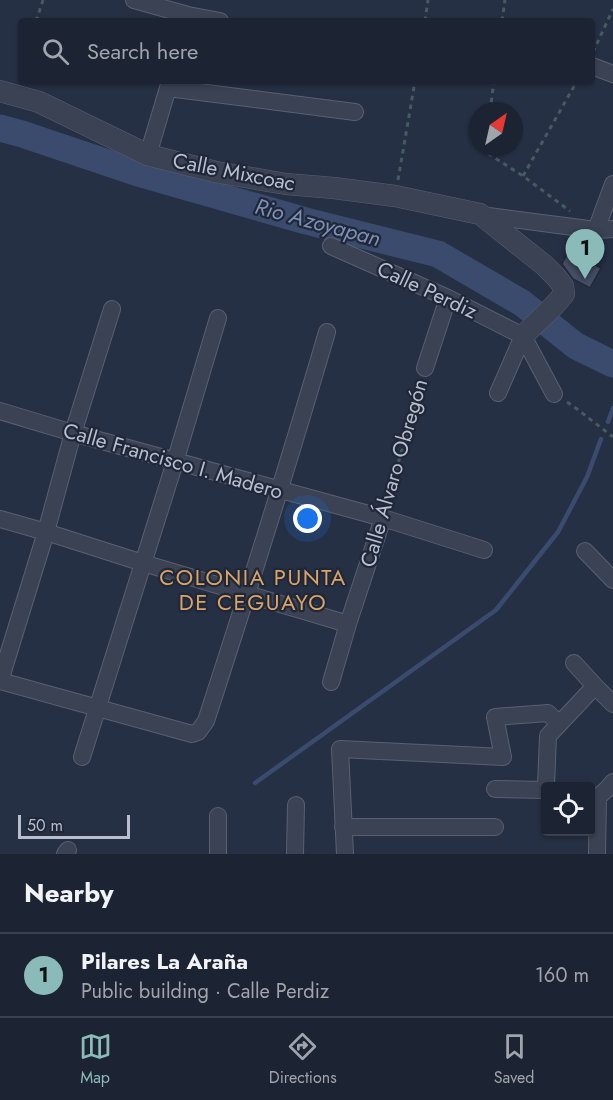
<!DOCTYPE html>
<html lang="en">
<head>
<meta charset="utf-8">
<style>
  :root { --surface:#1c2433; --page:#29303f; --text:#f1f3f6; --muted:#a0a4ac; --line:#3a414e; --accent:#8bbbb9 }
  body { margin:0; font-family:Jost,sans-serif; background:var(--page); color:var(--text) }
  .controls { position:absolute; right:18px; bottom:18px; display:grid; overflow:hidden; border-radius:6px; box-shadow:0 2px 4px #0004 }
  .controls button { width:54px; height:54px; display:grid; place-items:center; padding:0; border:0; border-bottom:2px solid var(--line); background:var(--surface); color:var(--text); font:30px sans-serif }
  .compass { position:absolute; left:469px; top:102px; width:54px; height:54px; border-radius:50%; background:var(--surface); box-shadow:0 2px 4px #0004; rotate:34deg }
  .scale { position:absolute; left:18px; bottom:15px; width:112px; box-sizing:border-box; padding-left:6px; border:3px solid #b8becd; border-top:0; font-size:16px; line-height:21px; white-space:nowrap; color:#b8becd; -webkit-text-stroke:4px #1f2739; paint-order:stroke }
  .you { position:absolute; left:308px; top:519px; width:21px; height:21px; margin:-15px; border:4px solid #fff; border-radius:50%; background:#1a73e8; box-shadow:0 0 0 9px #1a73e833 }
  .badge { display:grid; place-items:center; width:39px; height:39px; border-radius:50%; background:var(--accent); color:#111; font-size:20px; font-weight:700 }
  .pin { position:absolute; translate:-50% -50px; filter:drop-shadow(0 2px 3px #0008) }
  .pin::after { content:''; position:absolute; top:32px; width:21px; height:18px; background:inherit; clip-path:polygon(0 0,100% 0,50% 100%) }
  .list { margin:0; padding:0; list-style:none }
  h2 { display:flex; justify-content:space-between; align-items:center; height:78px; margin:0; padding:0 24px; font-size:26px }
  h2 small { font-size:20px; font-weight:400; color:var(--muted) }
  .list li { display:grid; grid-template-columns:39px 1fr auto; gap:18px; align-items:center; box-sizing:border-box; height:84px; padding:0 24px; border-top:2px solid var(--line) }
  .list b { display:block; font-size:22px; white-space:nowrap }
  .list p { margin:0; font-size:20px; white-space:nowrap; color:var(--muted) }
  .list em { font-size:20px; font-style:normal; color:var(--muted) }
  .icon { flex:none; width:33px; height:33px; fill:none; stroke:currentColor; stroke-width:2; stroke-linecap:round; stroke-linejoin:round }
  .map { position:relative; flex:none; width:613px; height:854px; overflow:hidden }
  .search { position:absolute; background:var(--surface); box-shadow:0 2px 4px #0004; left:18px; right:18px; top:18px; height:66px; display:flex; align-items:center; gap:15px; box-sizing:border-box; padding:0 21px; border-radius:6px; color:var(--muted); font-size:22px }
  .sheet { height:162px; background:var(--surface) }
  nav { display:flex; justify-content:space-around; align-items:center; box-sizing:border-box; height:84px; border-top:2px solid var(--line); background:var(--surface); font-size:16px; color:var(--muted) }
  nav a { display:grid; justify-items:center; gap:3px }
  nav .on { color:var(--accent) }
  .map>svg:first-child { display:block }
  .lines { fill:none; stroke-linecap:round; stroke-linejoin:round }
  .stream { stroke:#3b4b6d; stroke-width:4.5 }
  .river { stroke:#3b4b6d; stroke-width:27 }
  .building { fill:#454f66; stroke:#21293b; stroke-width:1.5 }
  .minor-casing { stroke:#596071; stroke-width:18 }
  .tertiary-casing { stroke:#596071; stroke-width:22 }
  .path { stroke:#465b61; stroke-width:3; stroke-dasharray:4.5 4.5; stroke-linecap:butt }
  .minor { stroke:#3a4253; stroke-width:16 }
  .tertiary { stroke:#3a4253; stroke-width:21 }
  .labels { text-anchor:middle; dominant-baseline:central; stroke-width:4.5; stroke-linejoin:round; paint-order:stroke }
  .street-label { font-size:21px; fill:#b8becd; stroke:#1f2739 }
  .water-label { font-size:22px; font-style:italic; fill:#7e90b5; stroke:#1f2739 }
  .neighbourhood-label { font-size:22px; letter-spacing:1.5px; fill:#daa465; stroke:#1f2739 }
</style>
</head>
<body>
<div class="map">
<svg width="613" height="854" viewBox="0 0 613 854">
  <rect width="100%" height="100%" fill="#263044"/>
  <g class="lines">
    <path class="stream" d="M 608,422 L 613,408
      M 255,783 L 496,610 L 558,532 L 587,477 L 601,439"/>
    <path class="river" d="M 0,128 L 22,134 L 138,173 L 306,221 L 438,254 L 522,303 L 576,346 L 613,364"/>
  </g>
  <path class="building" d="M 567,254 L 574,258 L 576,255 L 601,268 L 590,288 L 573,279 L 562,264 Z"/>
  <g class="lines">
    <defs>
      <path id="minor" d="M 134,0 L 188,15 L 220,21
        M 592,66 L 613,74
        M 168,88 L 355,112
        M 148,155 L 170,81
        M 481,215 L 596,230 L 613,229
        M 596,230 L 613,184
        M 331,246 L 448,298 L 523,336 L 554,394
        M 425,368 L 448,298
        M 498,393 L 523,336
        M 0,411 L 73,433 L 383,518 L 484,550
        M 0,519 L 46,532 L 143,563 L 348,624
        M 585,551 L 613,580
        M 574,663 L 595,686 L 613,704
        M 0,681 L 192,734 L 198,732 L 206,721 C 248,592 289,462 327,332
        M 0,681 L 46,532 L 73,433 L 112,309
        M 331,682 L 348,624 L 383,518
        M 82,757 L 175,462 L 218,318
        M 546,786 L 548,736 L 595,686
        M 495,789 L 546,790
        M 343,827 L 495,827
        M 65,854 L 68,850
        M 218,854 L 218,816
        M 295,854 L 296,805
        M 345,854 L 340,749 L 503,757 L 495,717 L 548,713 L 555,720 L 560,723
        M 597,854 L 598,797 L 607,789 L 613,782"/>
      <path id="tertiary" d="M 0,91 L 39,102 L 148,155 L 216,172 L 286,184 L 334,188 L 395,196 L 480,214 L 544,265 L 557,278 L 563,286 L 564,294 C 552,310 536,322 523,336"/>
    </defs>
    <use href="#minor" class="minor-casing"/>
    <use href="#tertiary" class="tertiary-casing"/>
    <path class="path" d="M 36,21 L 43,0
      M 425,21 L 428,0
      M 502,21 L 505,0
      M 593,52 L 613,9
      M 490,111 L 494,81
      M 485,147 L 484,151 L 523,176 L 570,211
      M 523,176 L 577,81
      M 398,180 L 415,81
      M 567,402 L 577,409 L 613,437
      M 386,505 L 422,381"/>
    <use href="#minor" class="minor"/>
    <use href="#tertiary" class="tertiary"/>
  </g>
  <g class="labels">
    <g class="street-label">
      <text transform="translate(234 172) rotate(11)">Calle Mixcoac</text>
      <text transform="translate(427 290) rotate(25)">Calle Perdiz</text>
      <text transform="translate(173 461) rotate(16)">Calle Francisco I. Madero</text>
      <text transform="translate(394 473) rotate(-74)">Calle Álvaro Obregón</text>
    </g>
    <g class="water-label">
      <text transform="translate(318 222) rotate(15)">Rio Azoyapan</text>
    </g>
    <g class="neighbourhood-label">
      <text x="253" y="577">COLONIA PUNTA<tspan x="253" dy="25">DE CEGUAYO</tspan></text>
    </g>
  </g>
</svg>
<div class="controls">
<button><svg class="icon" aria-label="locate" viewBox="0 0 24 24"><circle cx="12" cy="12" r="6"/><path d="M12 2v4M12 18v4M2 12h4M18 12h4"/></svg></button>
</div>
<svg class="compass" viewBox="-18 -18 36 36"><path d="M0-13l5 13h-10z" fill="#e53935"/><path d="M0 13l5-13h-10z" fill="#a0a4ac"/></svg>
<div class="scale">50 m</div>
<div class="you"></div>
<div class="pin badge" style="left:585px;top:279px">1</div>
<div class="search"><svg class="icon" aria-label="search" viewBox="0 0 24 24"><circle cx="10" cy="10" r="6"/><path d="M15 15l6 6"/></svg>Search here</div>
</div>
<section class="sheet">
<h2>Nearby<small></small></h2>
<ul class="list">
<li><span class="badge">1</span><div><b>Pilares La Araña</b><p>Public building · Calle Perdiz</p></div><em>160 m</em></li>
</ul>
</section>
<nav>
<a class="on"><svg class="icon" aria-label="map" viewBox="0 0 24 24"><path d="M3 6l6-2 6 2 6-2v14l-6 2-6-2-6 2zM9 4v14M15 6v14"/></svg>Map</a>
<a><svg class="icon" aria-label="directions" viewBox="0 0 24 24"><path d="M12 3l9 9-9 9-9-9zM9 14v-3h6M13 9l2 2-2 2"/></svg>Directions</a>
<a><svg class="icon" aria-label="saved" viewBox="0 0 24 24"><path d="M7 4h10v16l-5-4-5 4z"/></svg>Saved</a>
</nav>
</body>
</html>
